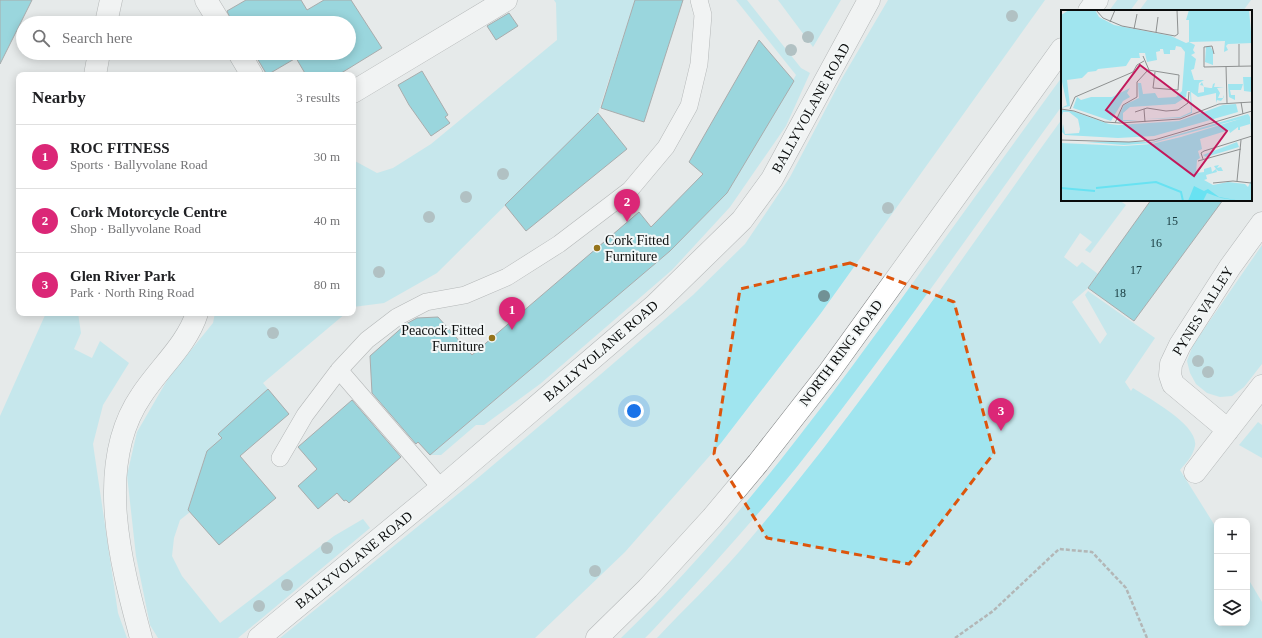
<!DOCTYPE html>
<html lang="en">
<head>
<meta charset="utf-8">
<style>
  :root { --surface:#fff; --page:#f6f6f6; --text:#202124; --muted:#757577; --line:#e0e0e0; --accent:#db2777 }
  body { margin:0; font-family:"Times New Roman",serif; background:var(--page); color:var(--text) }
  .controls { position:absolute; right:12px; bottom:12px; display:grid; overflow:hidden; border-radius:8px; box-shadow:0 2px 10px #0003 }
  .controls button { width:36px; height:36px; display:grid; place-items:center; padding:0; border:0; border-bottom:1px solid var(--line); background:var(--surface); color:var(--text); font:20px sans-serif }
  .you { position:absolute; left:634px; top:411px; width:14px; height:14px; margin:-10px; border:3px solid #fff; border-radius:50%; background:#1a73e8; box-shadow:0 0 0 6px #1a73e833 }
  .badge { display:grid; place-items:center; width:26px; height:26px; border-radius:50%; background:var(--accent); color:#fff; font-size:13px; font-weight:700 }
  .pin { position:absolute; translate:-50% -33px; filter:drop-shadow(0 1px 2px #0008) }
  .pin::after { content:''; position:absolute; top:21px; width:14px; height:12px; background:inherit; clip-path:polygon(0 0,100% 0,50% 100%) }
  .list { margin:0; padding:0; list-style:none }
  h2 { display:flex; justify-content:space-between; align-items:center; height:52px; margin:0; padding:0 16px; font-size:17px }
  h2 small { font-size:13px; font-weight:400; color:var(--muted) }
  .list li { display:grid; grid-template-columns:26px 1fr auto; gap:12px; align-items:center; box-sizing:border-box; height:64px; padding:0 16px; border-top:1px solid var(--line) }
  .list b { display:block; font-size:15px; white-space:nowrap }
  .list p { margin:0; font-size:13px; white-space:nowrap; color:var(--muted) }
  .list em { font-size:13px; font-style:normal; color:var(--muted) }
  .icon { flex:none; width:22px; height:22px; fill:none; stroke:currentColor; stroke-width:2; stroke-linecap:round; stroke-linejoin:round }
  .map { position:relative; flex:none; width:1262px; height:638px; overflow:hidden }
  .search { position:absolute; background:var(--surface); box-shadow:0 2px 10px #0003; left:16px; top:16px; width:340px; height:44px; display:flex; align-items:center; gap:10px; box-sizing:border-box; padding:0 14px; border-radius:22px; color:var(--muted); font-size:15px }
  .panel { position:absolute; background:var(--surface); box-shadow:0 2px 10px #0003; left:16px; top:72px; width:340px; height:244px; border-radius:8px }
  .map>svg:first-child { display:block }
  .green { fill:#a0e5ef }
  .building { fill:#3fbfcf; stroke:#5f6263 }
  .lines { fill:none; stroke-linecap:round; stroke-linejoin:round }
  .lane-casing { stroke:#797c7d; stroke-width:18 }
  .street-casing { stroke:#797c7d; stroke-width:23 }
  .secondary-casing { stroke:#797c7d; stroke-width:23 }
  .path { stroke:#757878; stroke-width:2.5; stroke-dasharray:4 2; stroke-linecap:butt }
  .lane { stroke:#fff; stroke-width:17 }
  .street { stroke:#fff; stroke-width:22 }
  .secondary { stroke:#fff; stroke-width:22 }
  .tree { fill:#719195 }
  .marked { fill:none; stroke:#dd550c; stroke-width:3; stroke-dasharray:8 5; stroke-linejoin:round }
  .poi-dot { fill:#95741c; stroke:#f3f7f7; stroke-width:1.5 }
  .labels { text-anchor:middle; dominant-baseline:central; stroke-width:4; stroke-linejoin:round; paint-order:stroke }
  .number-label { font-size:12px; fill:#17393d }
  .street-label { font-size:14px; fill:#0a0c0c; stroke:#f3f7f7 }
  .poi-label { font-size:14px; fill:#0a0c0c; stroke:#f3f7f7; text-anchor:start }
  .inset-river { fill:none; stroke:#68e2f2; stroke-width:2 }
  .inset-road { fill:none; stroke:#8e9191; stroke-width:1 }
  .view { fill:#c2185b; fill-opacity:0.15; stroke:#c2185b; stroke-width:2 }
  .inset-edge { fill:none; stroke:#0a0c0c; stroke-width:2 }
</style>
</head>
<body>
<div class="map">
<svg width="1262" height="638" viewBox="0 0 1262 638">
  <rect width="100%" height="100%" fill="#e6eaea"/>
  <path class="green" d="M 554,0 L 635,0 L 598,113 L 437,273 L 384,303 L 353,307 L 353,160 L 377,173 L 393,168 L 431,144 L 557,40 L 556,3 Z
    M 736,0 L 747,0 L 801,68 L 810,73 L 786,126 L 730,207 L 672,270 L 540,384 L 484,425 L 476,425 L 441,455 L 430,455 L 670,251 L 727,193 L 796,75 Z
    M 778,0 L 841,0 L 813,47 Z
    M 888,0 L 1045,0 L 821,313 L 721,443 L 625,552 L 535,638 L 280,638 L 479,477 L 601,374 L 693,295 L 745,244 L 790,177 L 841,80 Z
    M 1117,0 L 1138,0 L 1130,11 L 1109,11 Z
    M 1147,0 L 1251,0 L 1243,11 L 1139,11 Z
    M 1062,77 L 1062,106 C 974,227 889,351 796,468 C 750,525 701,578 652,631 L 645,638 L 621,638 C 727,536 816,417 902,298 C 955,224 1009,150 1062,77 Z
    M 1062,119 L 1062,200 L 1119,200 L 1126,205 L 1090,253 L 1085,250 L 1092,242 L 1080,233 L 1064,257 L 1077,267 L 1082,262 L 1098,274 L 1088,288 L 1072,302 L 1100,344 L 1107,334 L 1085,295 L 1088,291 L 1155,338 L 1125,382 L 1131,391 L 1133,388 C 1148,398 1199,425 1195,446 C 1193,456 1186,463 1180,470 L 1217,529 L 1217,623 L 1247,623 L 1247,577 L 1262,602 L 1262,638 L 657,638 C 684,609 713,582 739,552 C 857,415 957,264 1062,119 Z
    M 1262,245 L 1262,364 L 1244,387 L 1232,396 L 1220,397 L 1207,393 L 1196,384 L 1190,373 L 1187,361 L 1193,345 Z
    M 46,313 L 78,313 L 81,333 L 74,349 L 92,358 L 100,341 L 129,363 L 103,405 L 93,444 L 118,613 L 127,638 L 0,638 L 0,416 Z
    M 215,313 L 346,313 L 263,383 L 268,389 L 219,434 L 222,438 L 207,451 L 188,509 L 190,512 L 180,520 L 174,538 L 172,556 L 182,576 L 220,623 L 334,536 L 363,519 L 370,528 L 238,638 L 158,638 L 150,625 L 136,556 L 127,475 L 137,432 L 169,377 L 213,323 Z
    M 1258,422 L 1262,425 L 1262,458 L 1239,445 Z"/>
  <path class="building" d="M 0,0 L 32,0 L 0,64 Z
    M 246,0 L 301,0 L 307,10 L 324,0 L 351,0 L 382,48 L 338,75 L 306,75 L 296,58 L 267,75 L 254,53 L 349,53 L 349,23 L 232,23 L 227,11 Z
    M 635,0 L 683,0 L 644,122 L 601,108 Z
    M 509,13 L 518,26 L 496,40 L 487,26 Z
    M 759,40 L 794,81 L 727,193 L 670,251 L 430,455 L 418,442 L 416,444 L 372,393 L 370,356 L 406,324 L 417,318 L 438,317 L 472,355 L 639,212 L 651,227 L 703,174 L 689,162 Z
    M 422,71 L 448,115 L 445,117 L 450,123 L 431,136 L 409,105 L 398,85 Z
    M 598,113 L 627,149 L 526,231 L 505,205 Z
    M 1151,200 L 1223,200 L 1134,321 L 1088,288 Z
    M 268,389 L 289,414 L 240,456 L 276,498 L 219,545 L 188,510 L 207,451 L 222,438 L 218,434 Z
    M 352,400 L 401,457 L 349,503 L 346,500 L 344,501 L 337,493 L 318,509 L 298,486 L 317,469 L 298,447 Z"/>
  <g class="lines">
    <defs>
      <path id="lane" d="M 339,370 L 441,488
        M 280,458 L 305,415 L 339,370 L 367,340 L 397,317 L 426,302 L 465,295 L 507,277 L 559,244 L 630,190 L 666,147 L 689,106 L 699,64 L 703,15 L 699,0"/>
      <path id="street" d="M 206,0 L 220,23
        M 106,23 L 111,0
        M 239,53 L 252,75
        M 95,75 L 99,53
        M 353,92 L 506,0
        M 1228,430 L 1173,384 L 1170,375 L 1171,364 L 1180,345 L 1230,267 L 1262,223
        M 1195,472 L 1262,386
        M 141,638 C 121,564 94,465 141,396 C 159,368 187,345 197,313
        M 259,638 L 441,488 L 655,305 L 742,220 L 772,179 L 869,0"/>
      <path id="secondary" d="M 1089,11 L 1097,0
        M 597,638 L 648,588 L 712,518 L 758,463 L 829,372 L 1062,49"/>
    </defs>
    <use href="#lane" class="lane-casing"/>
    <use href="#street" class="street-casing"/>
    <use href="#secondary" class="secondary-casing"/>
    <path class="path" d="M 955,638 L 993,611 L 1059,549 L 1092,552 L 1126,588 L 1147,638"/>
    <use href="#lane" class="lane"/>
    <use href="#street" class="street"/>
    <use href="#secondary" class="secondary"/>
  </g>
  <g class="tree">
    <circle cx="1012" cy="16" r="6"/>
    <circle cx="808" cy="37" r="6"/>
    <circle cx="791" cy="50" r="6"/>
    <circle cx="503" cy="174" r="6"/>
    <circle cx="466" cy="197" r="6"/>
    <circle cx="888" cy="208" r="6"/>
    <circle cx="429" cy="217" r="6"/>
    <circle cx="379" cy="272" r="6"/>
    <circle cx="824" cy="296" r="6"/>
    <circle cx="273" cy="333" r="6"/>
    <circle cx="1198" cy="361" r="6"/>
    <circle cx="1208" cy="372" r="6"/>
    <circle cx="327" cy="548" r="6"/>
    <circle cx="595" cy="571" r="6"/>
    <circle cx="287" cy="585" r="6"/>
    <circle cx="259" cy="606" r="6"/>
  </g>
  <path d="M0 0H1262V638H0ZM 850,263 L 954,302 L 994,453 L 909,564 L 767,538 L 714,454 L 740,289 Z" fill="#e6eaea" fill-opacity=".55" fill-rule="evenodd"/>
  <path class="marked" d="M 850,263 L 954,302 L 994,453 L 909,564 L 767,538 L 714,454 L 740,289 Z"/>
  <g class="poi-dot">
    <circle cx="597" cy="248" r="4"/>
    <circle cx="492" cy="338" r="4"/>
  </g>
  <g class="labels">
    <g class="number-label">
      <text x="1172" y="221">15</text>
      <text x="1156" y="243">16</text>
      <text x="1136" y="270">17</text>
      <text x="1120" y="293">18</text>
    </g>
    <g class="street-label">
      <text transform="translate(811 108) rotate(-61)">BALLYVOLANE ROAD</text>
      <text transform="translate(1203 311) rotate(-58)">PYNES VALLEY</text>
      <text transform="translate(601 351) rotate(-41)">BALLYVOLANE ROAD</text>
      <text transform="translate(841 353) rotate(-53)">NORTH RING ROAD</text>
      <text transform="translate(354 560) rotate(-39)">BALLYVOLANE ROAD</text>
    </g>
    <g class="poi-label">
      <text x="605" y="240">Cork Fitted<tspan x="605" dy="16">Furniture</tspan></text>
      <text x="484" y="330" text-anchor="end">Peacock Fitted<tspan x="484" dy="16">Furniture</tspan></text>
    </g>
  </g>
  <g transform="translate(1061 10)">
    <rect width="191" height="191" fill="#e6eaea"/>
    <path d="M 8,0 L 34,0 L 38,7 L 53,15 L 110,26 L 125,33 L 128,32 L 128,10 L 125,10 L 128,0 L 188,0 L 191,33 L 167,34 L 165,36 L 167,40 L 163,42 L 164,31 L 128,32 L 134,35 L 132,40 L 134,43 L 130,45 L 135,49 L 133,59 L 130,60 L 133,70 L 143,70 L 138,73 L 137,83 L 143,82 L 143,76 L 139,75 L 141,72 L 143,77 L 149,78 L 151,78 L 152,74 L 154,73 L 153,77 L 163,77 L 156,78 L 159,83 L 157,88 L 162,88 L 163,85 L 163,87 L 160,91 L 156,90 L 155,93 L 155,83 L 137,87 L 130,82 L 131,103 L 119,108 L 85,109 L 119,107 L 130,102 L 129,81 L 126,81 L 125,87 L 114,94 L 69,97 L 62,103 L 62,110 L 77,110 L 58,112 L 56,109 L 63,95 L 78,88 L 77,73 L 80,73 L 82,84 L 94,83 L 97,88 L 115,87 L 121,81 L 124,42 L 120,37 L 115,36 L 114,40 L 109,40 L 109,44 L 103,44 L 102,39 L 99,39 L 99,41 L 95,42 L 96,50 L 86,52 L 84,43 L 78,43 L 79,48 L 70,48 L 65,56 L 37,59 L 35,61 L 27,62 L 21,68 L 6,70 L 9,96 L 0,98 L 6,95 L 0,67 L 0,5 ZM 149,36 L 152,41 L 152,55 L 144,52 L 145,37 ZM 182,67 L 191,67 L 191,82 L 183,81 ZM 167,74 L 182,74 L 180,80 L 169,80 L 170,85 L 174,85 L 174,90 L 168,87 ZM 69,78 L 66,83 L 69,87 L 62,91 L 50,111 L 12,98 L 16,87 L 20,90 L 30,87 L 51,87 ZM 175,94 L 177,102 L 93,126 L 57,128 L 4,125 L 1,122 L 2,114 L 4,124 L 18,123 L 19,119 L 17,109 L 8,102 L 2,102 L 0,109 L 0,100 L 8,100 L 48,114 L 57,115 L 118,111 L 162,95 ZM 187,104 L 189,107 L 190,123 L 189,114 L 179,117 L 179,120 L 177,120 L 177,117 L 169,123 L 168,120 L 139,129 L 141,139 L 137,141 L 139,148 L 136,150 L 135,163 L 143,162 L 143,159 L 150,157 L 151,162 L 155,159 L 153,156 L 158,155 L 156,158 L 160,157 L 162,161 L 157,161 L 155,159 L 156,162 L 145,165 L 146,169 L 143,170 L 152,175 L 167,172 L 184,174 L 187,177 L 191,169 L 191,191 L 0,191 L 0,133 L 63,136 L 91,134 L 120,127 L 182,108 L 91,133 L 63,135 L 25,132 L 91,132 ZM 176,132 L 178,137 L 145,147 L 142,145 Z" fill="#a0e5ef"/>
    <path d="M 133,176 L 143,181 L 147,179 L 158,187 L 180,191 L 160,188 L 146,183 L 142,191 L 127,191 Z" fill="#68e2f2"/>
    <path class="inset-river" d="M 0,178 L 34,181M 35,178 L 95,172 L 120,182 L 122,191"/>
    <path class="inset-road" d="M 35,0 L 42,8 L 61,16 L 114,26 L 117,24 L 116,0M 49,12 L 54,0M 73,19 L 76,4M 95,22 L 97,7M 178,34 L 178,56M 153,44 L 151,36 L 143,37 L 143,57 L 191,56M 82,46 L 88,60M 165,56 L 166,93M 0,78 L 0,94M 180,92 L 182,104M 0,99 L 13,101 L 44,112 L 59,113 L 119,109 L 158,94 L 191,92M 9,99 L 14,87 L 72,62 L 76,55 L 83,51M 83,99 L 84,112M 74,102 L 86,98 L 105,101 L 117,100 L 127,93 L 128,82M 54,113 L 62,95 L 76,87 L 76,72 L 87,60 L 118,65 L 117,80 L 92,78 L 94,62M 0,130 L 68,132 L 93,130 L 191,101M 142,149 L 140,143 L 143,141 L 191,126M 137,151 L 180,139M 176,171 L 180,130M 152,173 L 172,171 L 190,173"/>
    <path class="view" d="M 79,55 L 166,121 L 133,166 L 45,100 Z"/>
    <rect width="191" height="191" class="inset-edge"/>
  </g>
</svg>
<div class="controls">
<button>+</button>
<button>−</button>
<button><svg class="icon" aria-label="layers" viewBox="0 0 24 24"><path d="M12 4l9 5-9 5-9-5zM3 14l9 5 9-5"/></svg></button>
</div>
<div class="you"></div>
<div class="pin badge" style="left:512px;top:330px">1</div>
<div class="pin badge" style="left:627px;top:222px">2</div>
<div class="pin badge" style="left:1001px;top:431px">3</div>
<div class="search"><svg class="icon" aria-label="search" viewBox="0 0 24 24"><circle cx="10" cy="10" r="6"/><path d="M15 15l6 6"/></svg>Search here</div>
<section class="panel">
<h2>Nearby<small>3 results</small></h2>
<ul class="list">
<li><span class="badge">1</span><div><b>ROC FITNESS</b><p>Sports · Ballyvolane Road</p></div><em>30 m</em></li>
<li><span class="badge">2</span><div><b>Cork Motorcycle Centre</b><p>Shop · Ballyvolane Road</p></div><em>40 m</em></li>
<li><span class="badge">3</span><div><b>Glen River Park</b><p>Park · North Ring Road</p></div><em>80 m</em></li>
</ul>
</section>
</div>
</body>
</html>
